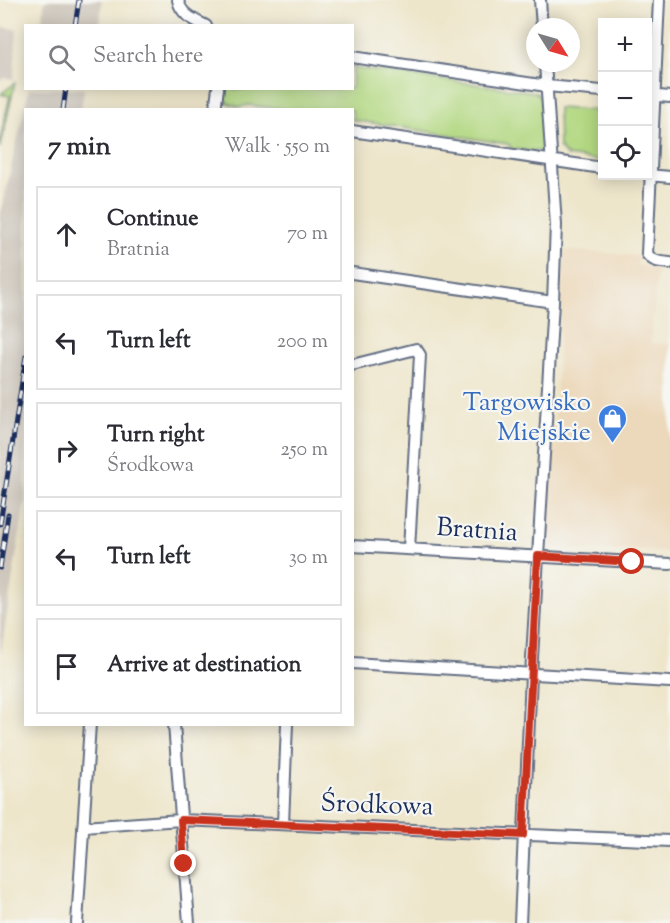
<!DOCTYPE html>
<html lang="en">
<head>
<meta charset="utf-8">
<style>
  :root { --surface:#fff; --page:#f7f7f7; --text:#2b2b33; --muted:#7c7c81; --line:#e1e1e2 }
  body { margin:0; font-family:"Sorts Mill Goudy",serif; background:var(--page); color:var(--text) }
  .controls { position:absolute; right:18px; top:18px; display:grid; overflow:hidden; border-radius:0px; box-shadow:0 3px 15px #0003 }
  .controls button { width:54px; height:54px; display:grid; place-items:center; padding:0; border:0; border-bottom:2px solid var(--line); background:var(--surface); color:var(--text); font:30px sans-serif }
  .compass { position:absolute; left:526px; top:18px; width:54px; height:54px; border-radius:50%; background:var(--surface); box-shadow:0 3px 15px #0003; rotate:127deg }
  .stop { position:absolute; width:18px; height:18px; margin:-14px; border:4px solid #c8321e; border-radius:50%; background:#fff }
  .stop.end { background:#c8321e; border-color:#fff; box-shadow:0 2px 6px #0008 }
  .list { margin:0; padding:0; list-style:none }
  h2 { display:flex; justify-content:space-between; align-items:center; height:78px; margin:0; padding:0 24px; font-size:26px }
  h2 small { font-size:20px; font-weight:400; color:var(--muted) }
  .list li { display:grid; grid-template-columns:39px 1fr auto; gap:18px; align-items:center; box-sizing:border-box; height:96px; margin:0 12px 12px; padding:0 12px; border:2px solid var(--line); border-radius:0px }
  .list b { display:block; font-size:22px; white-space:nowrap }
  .list p { margin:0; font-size:20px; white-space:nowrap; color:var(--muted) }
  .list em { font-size:20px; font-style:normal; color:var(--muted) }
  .icon { flex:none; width:33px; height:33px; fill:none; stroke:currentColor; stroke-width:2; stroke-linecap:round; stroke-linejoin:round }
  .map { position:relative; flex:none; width:670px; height:923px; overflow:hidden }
  .search { position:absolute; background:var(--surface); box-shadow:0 3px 15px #0003; left:24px; top:24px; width:330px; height:66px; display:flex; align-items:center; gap:15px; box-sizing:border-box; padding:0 21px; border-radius:0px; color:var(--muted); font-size:22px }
  .panel { position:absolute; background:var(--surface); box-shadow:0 3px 15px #0003; left:24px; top:108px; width:330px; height:618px; border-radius:0px }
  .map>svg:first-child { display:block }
  .built { fill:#ecd8ba }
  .industrial { fill:#cbc3b8 }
  .green { fill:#b3d882; stroke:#678470; stroke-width:1.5 }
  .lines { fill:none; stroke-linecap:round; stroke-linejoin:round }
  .minor-casing { stroke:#656f84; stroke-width:14 }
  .minor { stroke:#fff; stroke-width:10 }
  .rail-casing { stroke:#1b2f5e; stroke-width:5 }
  .rail { stroke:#f6f6f2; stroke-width:3; stroke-dasharray:9; stroke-linecap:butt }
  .route { stroke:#c8321e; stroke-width:8 }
  .labels { text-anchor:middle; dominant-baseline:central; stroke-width:4.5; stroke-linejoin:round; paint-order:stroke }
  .shop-label { font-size:26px; fill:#366cbe; stroke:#f6f6f2; text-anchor:end }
  .street-label { font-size:26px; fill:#1b2f5e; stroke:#f6f6f2 }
</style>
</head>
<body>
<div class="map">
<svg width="670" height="923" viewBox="0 0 670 923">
  <rect width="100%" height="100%" fill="#f6f6f2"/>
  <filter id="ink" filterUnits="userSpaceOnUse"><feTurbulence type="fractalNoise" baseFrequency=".0167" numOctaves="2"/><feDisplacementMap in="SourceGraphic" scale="12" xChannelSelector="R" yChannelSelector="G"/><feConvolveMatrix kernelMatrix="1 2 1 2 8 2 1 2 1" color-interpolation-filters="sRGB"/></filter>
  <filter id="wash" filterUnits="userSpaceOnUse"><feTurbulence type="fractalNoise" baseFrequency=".008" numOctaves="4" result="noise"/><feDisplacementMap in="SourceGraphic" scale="24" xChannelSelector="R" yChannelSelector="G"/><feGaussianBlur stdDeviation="1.35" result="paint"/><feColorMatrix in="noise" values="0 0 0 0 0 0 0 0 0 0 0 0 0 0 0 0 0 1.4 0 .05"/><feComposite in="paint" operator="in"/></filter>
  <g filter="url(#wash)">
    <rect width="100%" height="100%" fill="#eee6cb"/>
    <path class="built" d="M 564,250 L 639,256 L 638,265 L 657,269 L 651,343 L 670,344 L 670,552 L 553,548 L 548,542 Z"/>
    <path class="industrial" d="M 45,0 L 102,0 L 100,25 L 41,25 Z
      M 0,27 L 17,29 L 14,79 L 4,78 L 0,81 Z
      M 29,89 L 84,89 L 81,109 L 26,110 L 25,501 L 0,657 L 0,216 Z"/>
    <path class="green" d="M 353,68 L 534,92 L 538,94 L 541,98 L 546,147 L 543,152 L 512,149 L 508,144 L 353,120 L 352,110 L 282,109 L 249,105 L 239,107 L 228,103 L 225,99 L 227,89 L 352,88 Z
      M 15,83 L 0,148 L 0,140 L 10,96 L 1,94 Z
      M 558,108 L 602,111 L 602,161 L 567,156 L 559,147 Z"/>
  </g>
  <g filter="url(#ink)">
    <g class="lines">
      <defs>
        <path id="minor" d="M 178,0 C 181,15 193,19 206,26
          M 540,0 L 542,27
          M 659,0 L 647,254 C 653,262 660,262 670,263
          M 352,57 L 547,86 L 602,91
          M 648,95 L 670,97
          M 215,110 L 218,88
          M 352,131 L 602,168
          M 648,175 L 670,177
          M 352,273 L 553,302
          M 352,365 L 416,349 L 420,355 L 409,549
          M 352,546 L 670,564
          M 352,663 L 670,682
          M 174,724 L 189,923
          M 283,824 L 287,724
          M 83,827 L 181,820 L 670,841
          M 77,923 L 90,724
          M 520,923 L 531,675 L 553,302 L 556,225 L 545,63"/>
      </defs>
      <use href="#minor" class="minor-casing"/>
      <use href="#minor" class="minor"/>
      <defs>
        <path id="rail" d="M 75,26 L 79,0
          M 63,110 L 66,88
          M 0,524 L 26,356
          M 0,568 L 8,514"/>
      </defs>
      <use href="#rail" class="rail-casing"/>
      <use href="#rail" class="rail"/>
    </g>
  </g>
  <g class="lines" filter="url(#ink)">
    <path class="route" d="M 184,864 L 181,820 L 523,835 L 538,556 L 632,562"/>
  </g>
  <defs>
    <symbol id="shop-pin" viewBox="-11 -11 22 30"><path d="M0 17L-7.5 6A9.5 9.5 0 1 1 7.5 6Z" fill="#3f7fe0" stroke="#f6f6f2"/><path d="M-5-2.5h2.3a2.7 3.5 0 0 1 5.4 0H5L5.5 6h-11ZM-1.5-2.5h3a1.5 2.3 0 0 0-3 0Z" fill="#fff"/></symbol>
  </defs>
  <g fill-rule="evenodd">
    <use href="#shop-pin" x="596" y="402" width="33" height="45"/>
  </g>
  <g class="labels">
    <g class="shop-label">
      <text x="591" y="403">Targowisko<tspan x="591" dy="30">Miejskie</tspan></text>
    </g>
    <g class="street-label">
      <text transform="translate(477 531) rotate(4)">Bratnia</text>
      <text transform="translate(377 806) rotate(2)">Środkowa</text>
    </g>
  </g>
</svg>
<div class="controls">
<button>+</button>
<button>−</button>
<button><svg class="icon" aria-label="locate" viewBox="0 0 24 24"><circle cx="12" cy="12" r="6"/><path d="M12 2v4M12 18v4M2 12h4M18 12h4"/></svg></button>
</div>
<svg class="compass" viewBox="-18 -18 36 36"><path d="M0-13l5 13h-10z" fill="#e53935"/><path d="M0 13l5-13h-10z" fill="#7c7c81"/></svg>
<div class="stop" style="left:632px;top:562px"></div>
<div class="stop end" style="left:184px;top:864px"></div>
<div class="search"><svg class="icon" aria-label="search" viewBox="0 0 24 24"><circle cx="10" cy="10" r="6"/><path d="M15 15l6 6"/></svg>Search here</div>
<section class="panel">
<h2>7 min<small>Walk · 550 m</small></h2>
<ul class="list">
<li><svg class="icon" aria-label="ahead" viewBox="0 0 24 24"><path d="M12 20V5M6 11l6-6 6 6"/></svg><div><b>Continue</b><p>Bratnia</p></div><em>70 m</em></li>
<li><svg class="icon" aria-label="left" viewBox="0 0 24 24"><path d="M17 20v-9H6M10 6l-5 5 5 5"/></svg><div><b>Turn left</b></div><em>200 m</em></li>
<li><svg class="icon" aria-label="right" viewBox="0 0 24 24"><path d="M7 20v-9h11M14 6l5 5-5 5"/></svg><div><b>Turn right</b><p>Środkowa</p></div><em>250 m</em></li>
<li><svg class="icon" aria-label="left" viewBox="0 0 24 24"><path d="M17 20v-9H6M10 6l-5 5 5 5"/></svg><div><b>Turn left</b></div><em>30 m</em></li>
<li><svg class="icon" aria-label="arrive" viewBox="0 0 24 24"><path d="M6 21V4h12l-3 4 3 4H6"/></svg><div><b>Arrive at destination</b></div></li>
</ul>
</section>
</div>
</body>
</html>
